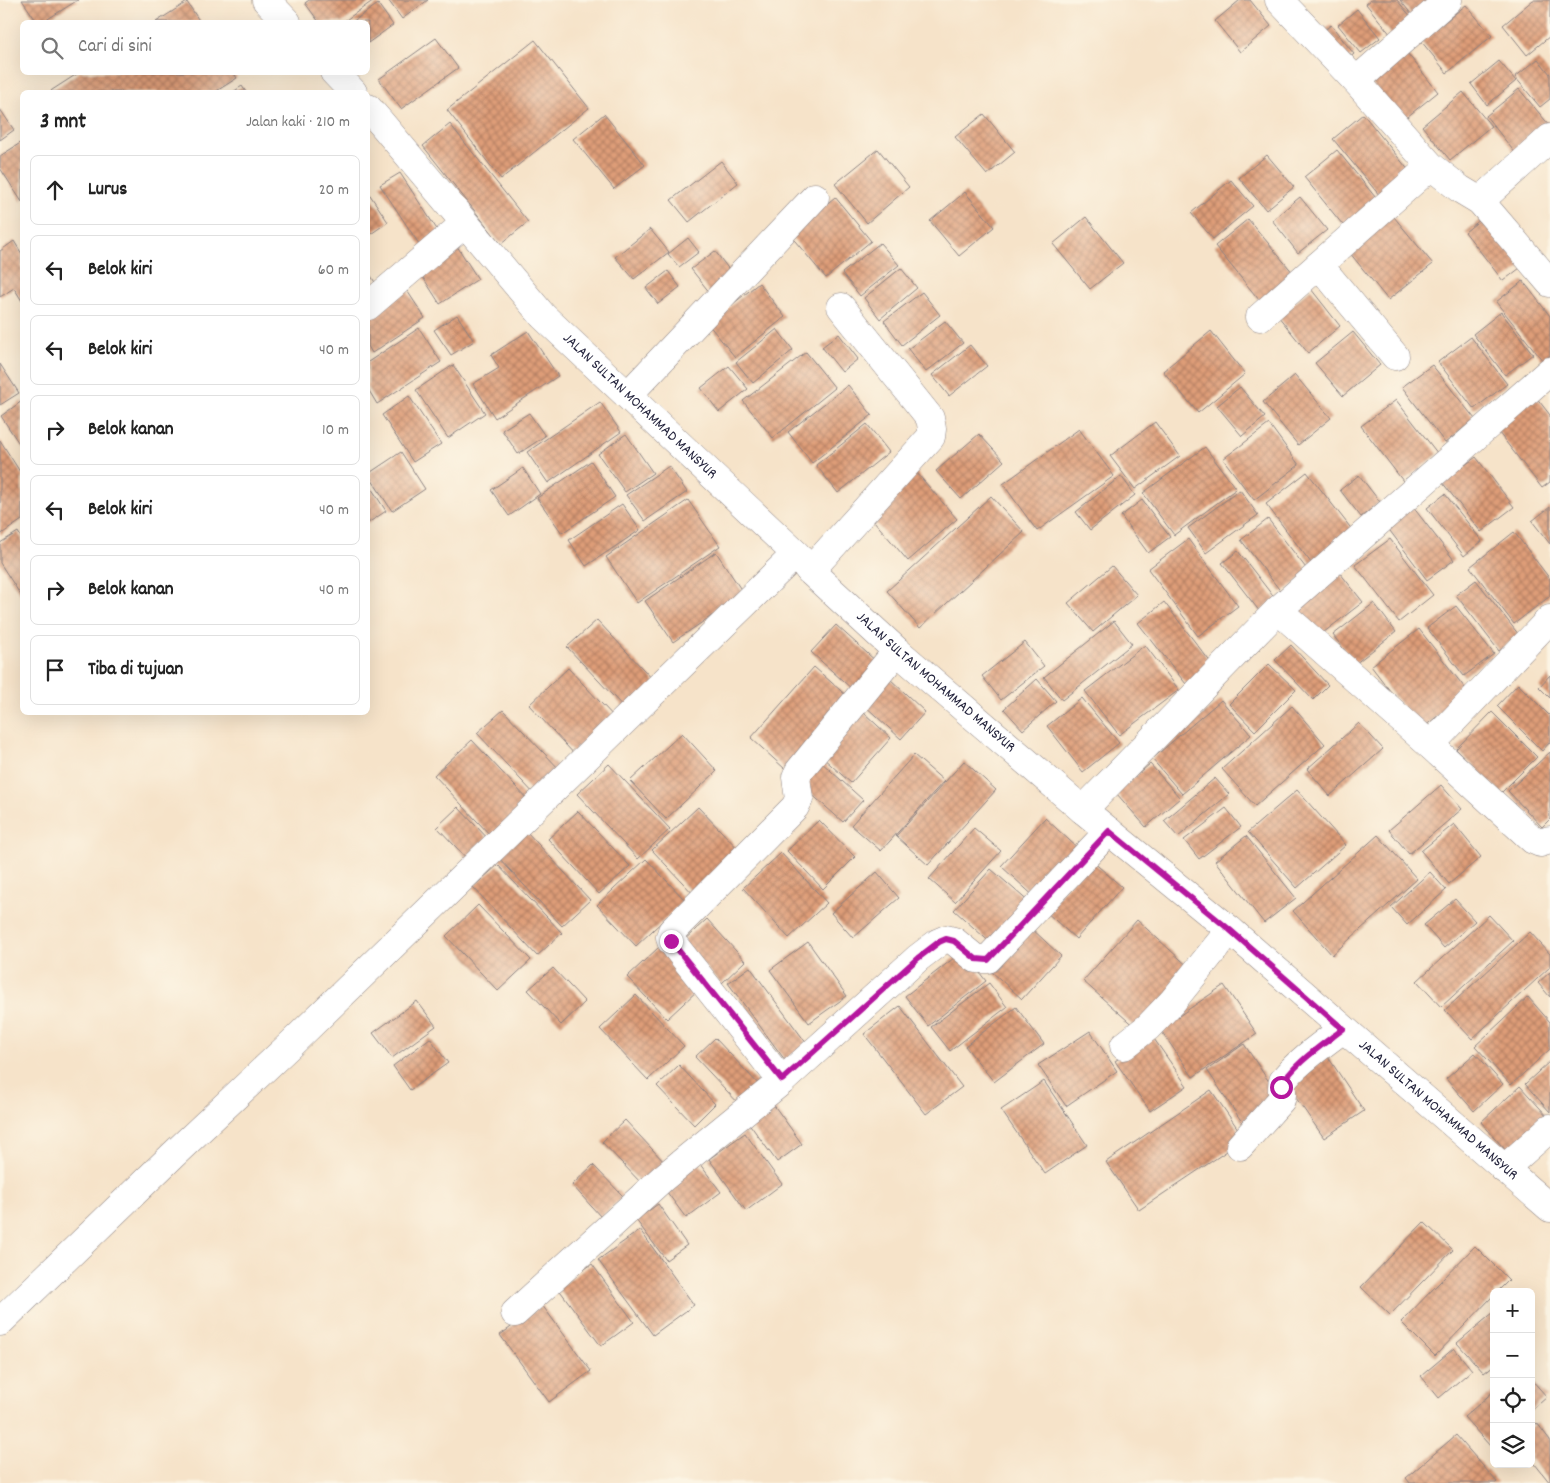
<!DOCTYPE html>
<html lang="id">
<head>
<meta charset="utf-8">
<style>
  :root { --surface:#fff; --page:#f6f6f6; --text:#222; --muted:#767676; --line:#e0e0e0 }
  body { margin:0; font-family:Dekko,sans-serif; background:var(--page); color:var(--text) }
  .controls { position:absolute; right:15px; bottom:15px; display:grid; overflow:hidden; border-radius:8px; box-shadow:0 5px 20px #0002 }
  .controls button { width:45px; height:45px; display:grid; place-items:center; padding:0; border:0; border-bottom:1px solid var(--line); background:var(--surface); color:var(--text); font:25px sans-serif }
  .stop { position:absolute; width:15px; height:15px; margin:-11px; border:4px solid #b5179e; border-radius:50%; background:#fff }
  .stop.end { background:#b5179e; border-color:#fff; box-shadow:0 1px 5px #0008 }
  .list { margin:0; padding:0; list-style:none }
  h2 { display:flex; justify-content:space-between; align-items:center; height:65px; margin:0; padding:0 20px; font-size:21px }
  h2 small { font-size:16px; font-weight:400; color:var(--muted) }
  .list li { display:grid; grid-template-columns:32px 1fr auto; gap:15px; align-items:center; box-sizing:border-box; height:70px; margin:0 10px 10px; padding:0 10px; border:1px solid var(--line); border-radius:8px }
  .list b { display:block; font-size:19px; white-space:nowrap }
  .list em { font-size:16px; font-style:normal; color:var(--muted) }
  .icon { flex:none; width:28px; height:28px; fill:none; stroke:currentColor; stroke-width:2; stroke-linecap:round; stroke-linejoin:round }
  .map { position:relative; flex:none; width:1550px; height:1483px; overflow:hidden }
  .search { position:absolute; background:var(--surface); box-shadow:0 5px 20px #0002; left:20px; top:20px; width:350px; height:55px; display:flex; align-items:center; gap:12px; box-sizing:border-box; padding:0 18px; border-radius:8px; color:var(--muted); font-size:19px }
  .panel { position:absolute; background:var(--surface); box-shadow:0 5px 20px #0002; left:20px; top:90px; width:350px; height:625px; border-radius:8px }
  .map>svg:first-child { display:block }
  .building { fill:url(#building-cross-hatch) }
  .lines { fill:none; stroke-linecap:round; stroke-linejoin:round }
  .minor-casing { stroke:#8c8282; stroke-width:29 }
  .minor { stroke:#fff; stroke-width:28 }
  .route { stroke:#b5179e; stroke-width:6 }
  .labels { text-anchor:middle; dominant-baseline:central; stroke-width:4.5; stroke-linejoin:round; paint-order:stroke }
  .street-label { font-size:15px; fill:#22223b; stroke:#fcf5e5 }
</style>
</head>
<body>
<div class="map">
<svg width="1550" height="1483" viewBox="0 0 1550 1483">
  <defs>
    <pattern id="building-cross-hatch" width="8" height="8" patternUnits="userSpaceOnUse" patternTransform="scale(1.25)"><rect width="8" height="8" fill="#de9d78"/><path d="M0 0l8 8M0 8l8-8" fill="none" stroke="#b48064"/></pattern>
  </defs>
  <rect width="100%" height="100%" fill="#fcf5e5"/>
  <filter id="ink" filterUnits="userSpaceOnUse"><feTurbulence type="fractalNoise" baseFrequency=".02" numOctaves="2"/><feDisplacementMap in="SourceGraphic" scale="10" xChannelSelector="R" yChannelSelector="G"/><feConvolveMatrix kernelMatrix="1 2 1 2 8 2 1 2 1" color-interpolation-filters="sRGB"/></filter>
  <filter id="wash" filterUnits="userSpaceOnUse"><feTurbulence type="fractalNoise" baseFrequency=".0096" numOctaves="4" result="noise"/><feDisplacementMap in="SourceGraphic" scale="20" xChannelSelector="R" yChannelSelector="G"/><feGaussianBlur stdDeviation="1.12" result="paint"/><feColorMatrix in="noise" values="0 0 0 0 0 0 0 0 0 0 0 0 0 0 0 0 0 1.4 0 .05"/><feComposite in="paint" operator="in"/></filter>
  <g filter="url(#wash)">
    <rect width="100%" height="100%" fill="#f6e3c9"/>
    <g id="blocks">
      <path class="building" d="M 22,0 L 78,0 L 43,22 L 37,22 Z
        M 309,0 L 374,0 L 343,22 L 319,22 L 305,3 Z
        M 388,0 L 428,0 L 402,19 Z
        M 1240,0 L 1250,0 L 1271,26 L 1240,52 L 1215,21 Z
        M 1371,0 L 1397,0 L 1412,18 L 1391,35 L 1366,4 Z
        M 1400,0 L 1430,0 L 1412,15 Z
        M 1533,0 L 1550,0 L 1550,36 L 1527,55 L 1503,25 Z
        M 187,2 L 200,22 L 156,22 Z
        M 378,4 L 393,25 L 368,43 L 368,22 L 352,22 Z
        M 1466,5 L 1492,36 L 1447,73 L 1421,41 Z
        M 1357,9 L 1380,38 L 1361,53 L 1338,25 Z
        M 1331,25 L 1354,54 L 1342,64 L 1318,35 Z
        M 436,38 L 458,68 L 401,109 L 379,79 Z
        M 535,40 L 589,108 L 501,179 L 447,110 Z
        M 1404,49 L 1438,92 L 1402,121 L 1368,79 Z
        M 1538,59 L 1550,74 L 1550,99 L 1540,107 L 1515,77 Z
        M 1499,61 L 1516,81 L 1487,105 L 1471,84 Z
        M 80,72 L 233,72 L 237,78 L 215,92 L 49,92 Z
        M 242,86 L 246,92 L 233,92 Z
        M 1519,89 L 1550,126 L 1516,154 L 1486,116 Z
        M 1463,92 L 1491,126 L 1450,160 L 1422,126 Z
        M 0,109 L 14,130 L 0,140 Z
        M 604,114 L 645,165 L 614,189 L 573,139 Z
        M 984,114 L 1015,152 L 987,175 L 955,137 Z
        M 1363,114 L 1410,172 L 1380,196 L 1333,139 Z
        M 450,124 L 528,222 L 501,244 L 423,146 Z
        M 22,142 L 22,202 L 0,168 L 0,156 Z
        M 878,149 L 909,187 L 867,223 L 835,184 Z
        M 1337,150 L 1380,203 L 1347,230 L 1304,177 Z
        M 1267,155 L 1294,187 L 1266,210 L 1239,178 Z
        M 721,161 L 738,183 L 689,222 L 671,200 Z
        M 400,173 L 440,234 L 421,247 L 380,185 Z
        M 1231,180 L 1253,206 L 1213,239 L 1191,213 Z
        M 965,192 L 994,227 L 959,256 L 930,221 Z
        M 370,195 L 388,222 L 368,236 L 368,197 Z
        M 835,197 L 871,241 L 826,278 L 790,235 Z
        M 1300,197 L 1327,230 L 1298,253 L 1272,220 Z
        M 1389,211 L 1433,264 L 1388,300 L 1345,247 Z
        M 1486,215 L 1524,265 L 1503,281 L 1465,232 Z
        M 1086,217 L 1123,263 L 1090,289 L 1053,244 Z
        M 1248,219 L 1294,274 L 1260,301 L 1215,246 Z
        M 650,229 L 669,252 L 634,279 L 615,257 Z
        M 688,238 L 699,252 L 679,267 L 668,254 Z
        M 14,241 L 22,254 L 22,301 L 14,288 L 0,297 L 0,251 Z
        M 455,243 L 478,279 L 440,304 L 417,268 Z
        M 880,243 L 899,265 L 860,296 L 842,273 Z
        M 715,251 L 733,275 L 710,293 L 691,269 Z
        M 901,268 L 917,288 L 880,319 L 864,298 Z
        M 368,271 L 379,289 L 368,297 Z
        M 668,271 L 680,287 L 658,304 L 646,288 Z
        M 1523,281 L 1550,316 L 1550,355 L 1543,361 L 1496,302 Z
        M 759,283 L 785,317 L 735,357 L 708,324 Z
        M 406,289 L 425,318 L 372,353 L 368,346 L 368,314 Z
        M 1311,289 L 1340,326 L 1308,353 L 1278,316 Z
        M 922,292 L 940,315 L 902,345 L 884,321 Z
        M 1501,312 L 1533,354 L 1505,375 L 1473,334 Z
        M 457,315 L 474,341 L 451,355 L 434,330 Z
        M 945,321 L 963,343 L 926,372 L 908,349 Z
        M 419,328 L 441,362 L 377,404 L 368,389 L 368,362 Z
        M 777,329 L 793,350 L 753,383 L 736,362 Z
        M 528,331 L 558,376 L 495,418 L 473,384 L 499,368 L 491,355 Z
        M 1211,331 L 1245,374 L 1198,413 L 1163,371 Z
        M 1353,332 L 1380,365 L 1343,396 L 1315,363 Z
        M 839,334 L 858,359 L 842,372 L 822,347 Z
        M 1471,337 L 1507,384 L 1474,409 L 1438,362 Z
        M 970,345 L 987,366 L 949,396 L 932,375 Z
        M 806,352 L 835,388 L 773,438 L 743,401 Z
        M 0,364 L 19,393 L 0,405 Z
        M 453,365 L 485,413 L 448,438 L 416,390 Z
        M 1432,365 L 1475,419 L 1445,443 L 1402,387 Z
        M 729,366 L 748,389 L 719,412 L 701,388 Z
        M 1295,375 L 1331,418 L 1298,445 L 1263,402 Z
        M 848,385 L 872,415 L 812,463 L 788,432 Z
        M 1240,387 L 1265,417 L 1242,436 L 1217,406 Z
        M 409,396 L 441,444 L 413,462 L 382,415 Z
        M 1536,397 L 1550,415 L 1550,482 L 1542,488 L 1495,428 Z
        M 1396,400 L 1438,454 L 1403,481 L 1361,426 Z
        M 22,401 L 22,448 L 1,416 Z
        M 600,402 L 621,432 L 548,483 L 527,452 Z
        M 529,413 L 545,436 L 518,454 L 502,430 Z
        M 1155,422 L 1180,456 L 1135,489 L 1110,456 Z
        M 867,424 L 889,452 L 838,493 L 816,465 Z
        M 1269,424 L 1299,465 L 1254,500 L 1223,459 Z
        M 1079,429 L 1114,476 L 1037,531 L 1003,484 Z
        M 626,434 L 653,473 L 625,492 L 598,454 Z
        M 979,434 L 1004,461 L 961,499 L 936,471 Z
        M 0,440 L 22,475 L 22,520 L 0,535 Z
        M 1205,447 L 1236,489 L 1174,535 L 1143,493 Z
        M 401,452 L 425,489 L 392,511 L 368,474 Z
        M 1476,457 L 1514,507 L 1481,532 L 1442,482 Z
        M 591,461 L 615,497 L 562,533 L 537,498 Z
        M 669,466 L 687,492 L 645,521 L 626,495 Z
        M 523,468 L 540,494 L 509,516 L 491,490 Z
        M 916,472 L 957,519 L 908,561 L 868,514 Z
        M 1307,472 L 1357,536 L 1315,568 L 1266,504 Z
        M 1359,475 L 1380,502 L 1361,517 L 1340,490 Z
        M 1121,476 L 1135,495 L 1090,530 L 1076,512 Z
        M 368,483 L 386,511 L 368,523 Z
        M 1240,490 L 1258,515 L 1206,553 L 1188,528 Z
        M 1445,494 L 1482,541 L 1464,556 L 1427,508 Z
        M 991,496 L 1024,532 L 920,628 L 887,591 Z
        M 688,500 L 720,546 L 637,603 L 606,557 Z
        M 1142,500 L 1170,537 L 1148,553 L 1121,516 Z
        M 622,504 L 640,530 L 586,566 L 569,540 Z
        M 1413,507 L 1454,560 L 1427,580 L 1387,527 Z
        M 1550,507 L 1550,544 L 1532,521 Z
        M 1268,519 L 1309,572 L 1282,593 L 1241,540 Z
        M 18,532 L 22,539 L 22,597 L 0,563 L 0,543 Z
        M 1514,532 L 1550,579 L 1550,596 L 1514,624 L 1470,567 Z
        M 1188,539 L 1238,606 L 1198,636 L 1148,569 Z
        M 1390,539 L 1433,595 L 1399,622 L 1355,565 Z
        M 1238,551 L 1276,600 L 1260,612 L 1222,563 Z
        M 716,552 L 744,594 L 673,642 L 645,601 Z
        M 1112,566 L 1137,595 L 1093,632 L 1068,603 Z
        M 1340,573 L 1363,602 L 1319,636 L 1296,607 Z
        M 1476,580 L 1519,635 L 1499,651 L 1456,595 Z
        M 1164,602 L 1212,664 L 1186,684 L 1138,623 Z
        M 1374,603 L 1396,632 L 1355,664 L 1333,635 Z
        M 1456,606 L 1494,654 L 1464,676 L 1427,628 Z
        M 597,620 L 657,684 L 628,712 L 567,647 Z
        M 1114,621 L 1132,644 L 1062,700 L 1044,677 Z
        M 836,625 L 878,663 L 853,690 L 811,652 Z
        M 1419,629 L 1468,692 L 1420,730 L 1371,666 Z
        M 1025,642 L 1044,666 L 1001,700 L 982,676 Z
        M 1145,645 L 1179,690 L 1119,735 L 1085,691 Z
        M 1291,645 L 1328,685 L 1313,700 L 1275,660 Z
        M 1269,664 L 1296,690 L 1255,731 L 1229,704 Z
        M 814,667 L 849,698 L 785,769 L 751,738 Z
        M 568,668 L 617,720 L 577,757 L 529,705 Z
        M 1550,675 L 1550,698 L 1539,687 Z
        M 888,677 L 925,712 L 901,739 L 863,704 Z
        M 1037,679 L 1056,701 L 1023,730 L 1004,709 Z
        M 1518,684 L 1550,716 L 1550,742 L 1542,751 L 1497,706 Z
        M 1082,698 L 1119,743 L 1083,772 L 1047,726 Z
        M 1221,700 L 1251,735 L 1182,794 L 1152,759 Z
        M 1292,706 L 1325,744 L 1255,806 L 1222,769 Z
        M 503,710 L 563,773 L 537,797 L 477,733 Z
        M 863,712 L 891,738 L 851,783 L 822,757 Z
        M 1492,712 L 1537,757 L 1501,793 L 1456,749 Z
        M 1359,723 L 1383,749 L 1330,796 L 1307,769 Z
        M 682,733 L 717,771 L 666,819 L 630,781 Z
        M 472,740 L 529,801 L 491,836 L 434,775 Z
        M 1550,752 L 1550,819 L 1542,827 L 1508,791 Z
        M 914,755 L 944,781 L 881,851 L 851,825 Z
        M 820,761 L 863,800 L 843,822 L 800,784 Z
        M 964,761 L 996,790 L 928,865 L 896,836 Z
        M 609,764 L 670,829 L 638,859 L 577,794 Z
        M 1150,764 L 1180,798 L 1146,827 L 1116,793 Z
        M 1215,778 L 1229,794 L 1178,837 L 1164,821 Z
        M 1441,785 L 1462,809 L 1409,854 L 1389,830 Z
        M 1297,790 L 1346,845 L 1297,888 L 1248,832 Z
        M 458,807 L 493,844 L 472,864 L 437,827 Z
        M 698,807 L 743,854 L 697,898 L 652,850 Z
        M 1226,808 L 1241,827 L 1199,859 L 1184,840 Z
        M 578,811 L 630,866 L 599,894 L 548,839 Z
        M 1045,818 L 1081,851 L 1038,900 L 1001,866 Z
        M 819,820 L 855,857 L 823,889 L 787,851 Z
        M 1454,824 L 1481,857 L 1449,884 L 1421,851 Z
        M 974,828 L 1001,851 L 955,902 L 929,879 Z
        M 526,831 L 590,900 L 562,926 L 498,857 Z
        M 1378,835 L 1417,879 L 1332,955 L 1293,911 Z
        M 1246,836 L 1296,898 L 1264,923 L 1215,861 Z
        M 781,853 L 827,903 L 789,938 L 743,888 Z
        M 646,859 L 685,900 L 636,946 L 597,905 Z
        M 1091,860 L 1122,887 L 1076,939 L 1045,911 Z
        M 498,865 L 562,933 L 537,956 L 473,887 Z
        M 991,869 L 1031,904 L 994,946 L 954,910 Z
        M 877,872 L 899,898 L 853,938 L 831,913 Z
        M 1430,872 L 1446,890 L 1407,925 L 1391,907 Z
        M 1455,899 L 1475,921 L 1444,948 L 1424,925 Z
        M 478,905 L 531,960 L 498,991 L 446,936 Z
        M 1489,915 L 1513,941 L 1441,1007 L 1417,981 Z
        M 707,919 L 745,961 L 721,984 L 682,942 Z
        M 1137,920 L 1191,969 L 1137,1029 L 1083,981 Z
        M 1030,927 L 1061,956 L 1022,999 L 991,971 Z
        M 1530,932 L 1550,954 L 1550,967 L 1472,1039 L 1445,1010 Z
        M 808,942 L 847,996 L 809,1023 L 770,970 Z
        M 659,947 L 699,989 L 667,1019 L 627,977 Z
        M 963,951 L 986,981 L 928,1026 L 905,996 Z
        M 750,967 L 807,1044 L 785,1060 L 728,983 Z
        M 553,968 L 585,1002 L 561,1025 L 528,990 Z
        M 1550,972 L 1550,997 L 1538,983 Z
        M 989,983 L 1007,1007 L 950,1051 L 931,1027 Z
        M 1224,985 L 1257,1034 L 1193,1077 L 1160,1029 Z
        M 636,995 L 684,1046 L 648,1080 L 600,1029 Z
        M 1528,997 L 1550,1022 L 1550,1049 L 1511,1085 L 1475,1046 Z
        M 417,1001 L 436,1026 L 392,1058 L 373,1033 Z
        M 900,1006 L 962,1087 L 926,1114 L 864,1034 Z
        M 1016,1007 L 1044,1044 L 994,1082 L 965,1046 Z
        M 1090,1031 L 1117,1071 L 1066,1106 L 1038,1065 Z
        M 1152,1036 L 1187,1086 L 1150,1111 L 1115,1061 Z
        M 430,1038 L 448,1063 L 410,1090 L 393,1066 Z
        M 715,1038 L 761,1087 L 741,1106 L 695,1057 Z
        M 1244,1044 L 1279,1097 L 1242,1122 L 1207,1070 Z
        M 1475,1053 L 1503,1084 L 1474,1111 L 1446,1079 Z
        M 1328,1057 L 1364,1111 L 1324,1138 L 1287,1085 Z
        M 1550,1061 L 1550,1112 L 1525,1084 Z
        M 679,1065 L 715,1104 L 694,1125 L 657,1086 Z
        M 1044,1081 L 1087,1145 L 1045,1174 L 1001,1110 Z
        M 1520,1086 L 1548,1117 L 1508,1153 L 1481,1122 Z
        M 1211,1090 L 1245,1139 L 1139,1210 L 1106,1162 Z
        M 773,1104 L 802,1144 L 777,1162 L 748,1122 Z
        M 625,1120 L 665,1163 L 642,1184 L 602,1142 Z
        M 745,1133 L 782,1184 L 746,1211 L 709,1159 Z
        M 699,1163 L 721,1192 L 686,1218 L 664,1188 Z
        M 593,1165 L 623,1196 L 601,1217 L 572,1185 Z
        M 658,1204 L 687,1245 L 666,1260 L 636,1220 Z
        M 1424,1222 L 1453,1250 L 1390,1315 L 1361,1287 Z
        M 640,1230 L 694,1305 L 653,1335 L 598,1260 Z
        M 1475,1246 L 1509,1280 L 1497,1292 L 1494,1292 L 1494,1295 L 1435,1356 L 1401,1322 Z
        M 592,1264 L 634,1322 L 601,1346 L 558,1288 Z
        M 542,1305 L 591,1371 L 549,1402 L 500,1335 Z
        M 1494,1312 L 1494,1365 L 1484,1373 L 1457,1343 Z
        M 1454,1348 L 1472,1370 L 1439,1398 L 1421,1376 Z
        M 1531,1379 L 1547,1397 L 1531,1411 Z
        M 1494,1391 L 1494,1445 L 1491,1447 L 1464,1417 Z
        M 1537,1423 L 1550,1440 L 1550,1483 L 1531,1459 L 1531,1427 Z
        M 1456,1435 L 1497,1482 L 1496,1483 L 1410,1483 L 1406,1478 Z"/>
    </g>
  </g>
  <g filter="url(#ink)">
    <use href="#blocks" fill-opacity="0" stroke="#8c8282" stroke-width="1"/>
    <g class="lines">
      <defs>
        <g id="minor">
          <path d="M 266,0 L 287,22"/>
          <path d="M 334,72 L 353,92"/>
          <path d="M 1356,81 L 1448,0"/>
          <path id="s1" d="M 368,108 L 382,124 L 543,316 L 796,554 L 810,571 L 897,651 L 1083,810 L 1230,930 L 1550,1208"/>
          <path d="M 1431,166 L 1460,189 L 1480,201 L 1550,283"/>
          <path d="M 1480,201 L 1550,138"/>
          <path d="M 1319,265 L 1395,356"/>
          <path d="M 368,306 L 464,224"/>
          <path d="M 1260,317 L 1431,166 L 1356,81 L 1279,0"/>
          <path d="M 628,395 L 815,197"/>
          <path d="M 810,571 L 931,437 L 932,429 L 930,418 L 841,307"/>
          <path d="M 1278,610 L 1430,745 L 1533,840 L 1540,843 L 1550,840"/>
          <path d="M 1430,745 L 1550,619"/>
          <path d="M 1083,810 L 1278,610 L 1550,371"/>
          <path d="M 1124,1046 L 1148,1027 L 1172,1002 L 1230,930"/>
          <path d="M 782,1081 L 918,958 L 939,942 L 946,939 L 954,941 L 976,959 L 988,959 L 1109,831"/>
          <path d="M 1240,1146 L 1281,1100 C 1284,1094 1280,1088 1283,1081 C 1293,1065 1327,1041 1343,1029"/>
          <path d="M 1504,1169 L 1550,1128"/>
          <path d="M 515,1313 L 663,1178 L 782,1081 L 671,941 L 670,937 L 672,931 L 795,807 L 799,799 L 796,777 L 799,771 L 897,651"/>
          <path d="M 0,1322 L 172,1156 L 290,1045 L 796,554"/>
        </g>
      </defs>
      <use href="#minor" class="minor-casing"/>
      <use href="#minor" class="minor"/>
    </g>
  </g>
  <g class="lines" filter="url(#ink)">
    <path class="route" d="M 671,941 L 782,1080 L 918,958 L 939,942 L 946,939 L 954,941 L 976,959 L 988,960 L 1109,831 L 1230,930 L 1343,1029 C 1325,1043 1290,1066 1281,1087"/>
  </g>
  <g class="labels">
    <g class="street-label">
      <text stroke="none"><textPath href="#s1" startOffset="404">JALAN SULTAN MOHAMMAD MANSYUR</textPath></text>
      <text stroke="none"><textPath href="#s1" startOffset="809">JALAN SULTAN MOHAMMAD MANSYUR</textPath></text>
      <text stroke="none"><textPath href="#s1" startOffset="1469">JALAN SULTAN MOHAMMAD MANSYUR</textPath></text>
    </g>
  </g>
</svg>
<div class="controls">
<button>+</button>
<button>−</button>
<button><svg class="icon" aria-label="locate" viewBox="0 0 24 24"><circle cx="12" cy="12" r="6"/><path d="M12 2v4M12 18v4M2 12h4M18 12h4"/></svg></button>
<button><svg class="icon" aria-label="layers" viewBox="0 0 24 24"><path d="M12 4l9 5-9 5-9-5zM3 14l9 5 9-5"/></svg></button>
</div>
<div class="stop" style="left:1281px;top:1087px"></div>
<div class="stop end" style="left:671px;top:941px"></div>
<div class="search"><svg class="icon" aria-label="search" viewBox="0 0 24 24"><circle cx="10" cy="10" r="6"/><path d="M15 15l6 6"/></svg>Cari di sini</div>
<section class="panel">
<h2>3 mnt<small>Jalan kaki · 210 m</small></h2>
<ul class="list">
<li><svg class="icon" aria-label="ahead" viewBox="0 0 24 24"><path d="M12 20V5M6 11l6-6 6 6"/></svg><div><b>Lurus</b></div><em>20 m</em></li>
<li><svg class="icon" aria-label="left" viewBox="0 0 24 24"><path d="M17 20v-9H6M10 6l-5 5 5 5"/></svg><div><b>Belok kiri</b></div><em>60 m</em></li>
<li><svg class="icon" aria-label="left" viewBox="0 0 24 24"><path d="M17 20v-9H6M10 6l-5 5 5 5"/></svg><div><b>Belok kiri</b></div><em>40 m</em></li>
<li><svg class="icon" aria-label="right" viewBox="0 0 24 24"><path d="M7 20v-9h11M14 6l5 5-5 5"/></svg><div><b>Belok kanan</b></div><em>10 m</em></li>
<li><svg class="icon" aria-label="left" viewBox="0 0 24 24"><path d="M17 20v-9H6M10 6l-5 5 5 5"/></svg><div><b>Belok kiri</b></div><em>40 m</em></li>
<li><svg class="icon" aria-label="right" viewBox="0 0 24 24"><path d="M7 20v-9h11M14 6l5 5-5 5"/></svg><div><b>Belok kanan</b></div><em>40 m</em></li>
<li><svg class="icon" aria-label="arrive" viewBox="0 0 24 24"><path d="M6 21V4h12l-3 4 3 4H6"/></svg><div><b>Tiba di tujuan</b></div></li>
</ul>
</section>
</div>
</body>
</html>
